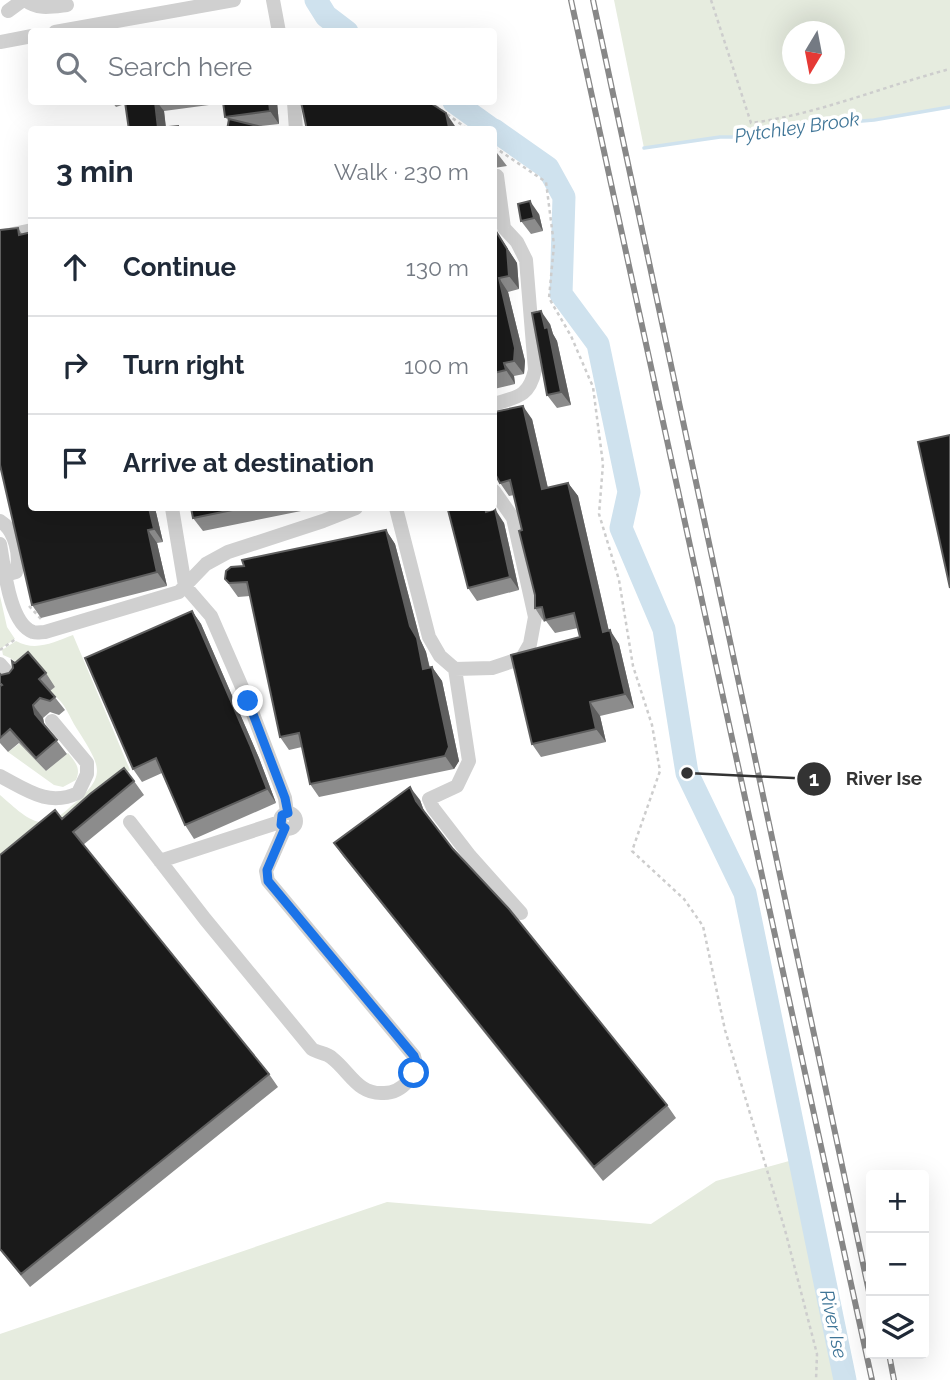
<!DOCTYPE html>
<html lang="en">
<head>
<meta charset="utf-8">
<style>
  :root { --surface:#fff; --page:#f2f2f3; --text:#1f2937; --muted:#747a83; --line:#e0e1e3 }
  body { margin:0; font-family:Raleway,sans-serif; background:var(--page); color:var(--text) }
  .controls { position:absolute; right:21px; bottom:21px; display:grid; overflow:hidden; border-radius:7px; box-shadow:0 7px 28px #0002 }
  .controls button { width:63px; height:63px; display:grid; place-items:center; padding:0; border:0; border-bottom:2px solid var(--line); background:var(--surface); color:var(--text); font:35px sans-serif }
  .compass { position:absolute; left:782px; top:21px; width:63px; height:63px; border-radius:50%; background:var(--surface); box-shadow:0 7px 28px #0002; rotate:190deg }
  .stop { position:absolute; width:21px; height:21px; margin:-16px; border:5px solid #1a73e8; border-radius:50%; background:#fff }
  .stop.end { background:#1a73e8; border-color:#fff; box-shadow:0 2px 7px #0008 }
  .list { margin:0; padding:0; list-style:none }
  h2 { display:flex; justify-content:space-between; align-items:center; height:91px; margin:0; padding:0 28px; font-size:30px }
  h2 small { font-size:23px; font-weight:400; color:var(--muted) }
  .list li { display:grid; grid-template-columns:46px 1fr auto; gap:21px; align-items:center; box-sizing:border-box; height:98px; padding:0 28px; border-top:2px solid var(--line) }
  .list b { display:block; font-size:26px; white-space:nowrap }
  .list em { font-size:23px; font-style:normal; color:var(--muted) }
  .icon { flex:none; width:38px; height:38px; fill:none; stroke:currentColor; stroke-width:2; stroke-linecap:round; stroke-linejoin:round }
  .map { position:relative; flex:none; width:950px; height:1380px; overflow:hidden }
  .search { position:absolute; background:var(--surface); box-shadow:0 7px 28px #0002; left:28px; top:28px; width:469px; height:77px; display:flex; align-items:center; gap:18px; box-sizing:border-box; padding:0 24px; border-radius:7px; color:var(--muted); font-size:26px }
  .panel { position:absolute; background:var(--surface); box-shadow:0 7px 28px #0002; left:28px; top:126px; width:469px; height:385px; border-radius:7px }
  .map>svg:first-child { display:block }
  .green { fill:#e6ecdf; fill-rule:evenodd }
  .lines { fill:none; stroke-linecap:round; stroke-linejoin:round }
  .stream { stroke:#cfe2ee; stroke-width:3.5 }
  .river { stroke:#cfe2ee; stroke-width:23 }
  .path { stroke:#cdcdcd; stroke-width:2.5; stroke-dasharray:3.5 3.5; stroke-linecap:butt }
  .minor { stroke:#d0d0d0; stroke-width:14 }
  .rail-casing { stroke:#888; stroke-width:6 }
  .rail { stroke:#fff; stroke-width:3.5; stroke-dasharray:10; stroke-linecap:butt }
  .wall { fill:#8c8c8c }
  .shaded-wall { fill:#5f5f5f }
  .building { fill:#1a1a1a; stroke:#5f5f5f; stroke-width:2 }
  .route { stroke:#1a73e8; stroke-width:9 }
  .labels { text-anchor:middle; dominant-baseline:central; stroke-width:7; stroke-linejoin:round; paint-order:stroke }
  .water-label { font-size:19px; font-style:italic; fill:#3f7597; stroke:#fff }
  .leader { fill:none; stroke:#333; stroke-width:2.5 }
  .callout-dot { fill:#333; stroke:#fff; stroke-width:2.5 }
  .mark-label { font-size:21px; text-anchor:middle; font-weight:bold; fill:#fff }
  .callout-label { font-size:19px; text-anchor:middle; font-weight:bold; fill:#333; stroke:#fff; stroke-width:7; stroke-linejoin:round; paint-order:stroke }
</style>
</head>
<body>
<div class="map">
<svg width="950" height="1380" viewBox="0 0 950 1380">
  <rect width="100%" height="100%" fill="#fff"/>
  <path class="green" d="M 614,0 L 950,0 L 950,107 L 874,120 L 777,128 L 745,137 L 720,137 L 644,148 ZM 792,32 L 834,32 L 834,74 L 792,74 Z
    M 0,596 L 7,627 L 15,639 L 0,649 Z
    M 73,635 L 130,770 L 0,875 L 0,795 C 11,804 26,820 40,822 C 51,823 60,816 68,809 C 107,776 103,770 77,729 C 68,715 65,700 48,692 L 55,687 L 10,658 L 3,655 L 2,650 L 16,641 C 36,652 54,642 73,635 Z
    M 20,743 L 46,771 L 68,753 C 76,763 81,768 76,780 L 63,787 L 54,785 L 8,752 Z
    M 800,1158 L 847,1380 L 0,1380 L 0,1334 L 387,1202 L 651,1224 L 716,1181 Z"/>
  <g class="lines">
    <path class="stream" d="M 644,148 L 720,137 L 745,137 L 777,128 L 874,120 L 950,107"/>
    <path class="river" d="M 316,0 L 326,16 L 347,32
      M 454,102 L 493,130
      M 494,130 L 548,168 L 564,197 L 561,294 L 598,344 L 629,492 L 621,528 L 664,629 L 687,773 L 745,893 L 845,1380"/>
    <path class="path" d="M 711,0 L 751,123 C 819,114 884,86 950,69
      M 430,102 L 469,130
      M 494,147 L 546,182 L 554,245 L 549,298 L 571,336 L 593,387 L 603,464 L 599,514 L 619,580 L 633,666 L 652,725 L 660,771 L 632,851 L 684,899 L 703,926 L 725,1030 L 785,1230 L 817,1354 L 816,1380
      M 29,606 L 41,619
      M 0,650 L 17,638"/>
    <path class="minor" d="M 25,0 C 38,10 51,7 67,5
      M 273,0 L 279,32
      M 8,11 L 23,0
      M 55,32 L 234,0
      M 0,42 L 32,36
      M 294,102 L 296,130
      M 0,237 L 32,230
      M 494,404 C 517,397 529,397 535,370 L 526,260 L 517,242 L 504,228 L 497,176
      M 172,508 L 185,586 L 211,616 L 248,701 L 285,798 L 287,813
      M 396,508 L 429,637 L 440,656 L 455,669 L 492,668 L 522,658 L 530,644 L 535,617 L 513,518 L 494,491
      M 0,521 C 15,530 21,556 16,572 L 5,575
      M 0,544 C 4,565 9,624 33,632 C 37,633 41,632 45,632 L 179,592 L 206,564 L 228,552 L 323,521 L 356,508
      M 0,664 L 13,679
      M 455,669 L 469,761 L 457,786 L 429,799 L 433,808 L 470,856 L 521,913
      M 0,776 C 27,790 48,807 78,793 L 87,774 L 87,763 L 52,721
      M280 821a8 8 0 1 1 16 0a8 8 0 1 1-16 0Z
      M 130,822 L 205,919 L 312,1049 C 318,1053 327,1053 332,1058 C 350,1072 358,1095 384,1093 C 394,1093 402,1088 408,1081 C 415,1074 417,1065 414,1056 L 268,881 L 266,871 L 285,828
      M 160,861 L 280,822"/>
    <defs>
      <path id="rail" d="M 571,0 L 872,1380
        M 593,0 L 871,1301
        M 889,1354 L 894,1380"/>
    </defs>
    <use href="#rail" class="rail-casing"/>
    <use href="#rail" class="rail"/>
  </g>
  <path class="wall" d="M 112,102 L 277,102 L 279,124 L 261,126 L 229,121 L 225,117 L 224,103 L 164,111 L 166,127 L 178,126 L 180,130 L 129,130 L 125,104 L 116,107 Z
    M 494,149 L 497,153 L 507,166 L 494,168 Z
    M 539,214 L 543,231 L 531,234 L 521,221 Z
    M 18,228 L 22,234 L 32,508 L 155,508 L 163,542 L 157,543 L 167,586 L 41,618 L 32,605 Z
    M 494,228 L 517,263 L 519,289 L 508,292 L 525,361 L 524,374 L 514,376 L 515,384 L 494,389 Z
    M 550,324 L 553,334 L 557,341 L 571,405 L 557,408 L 547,395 Z
    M 532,419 L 548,488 L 568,483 L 578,496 L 609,631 L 619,644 L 634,708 L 600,716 L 606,742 L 541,757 L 532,744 L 580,637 L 578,628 L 555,633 L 546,621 L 544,622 L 535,608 L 535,595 L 514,495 L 509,496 L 494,474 Z
    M 191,508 L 316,508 L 203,531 L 193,518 Z
    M 490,511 L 504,523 L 519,590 L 477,601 L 468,588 Z
    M 386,530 L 395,544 L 420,639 L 426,652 L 430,668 L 432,667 L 442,681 L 459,761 L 454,769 L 319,797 L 310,784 L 302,747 L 289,750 L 280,737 L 250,596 L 238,597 L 225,579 L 244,566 Z
    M 192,611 L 201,624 L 259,758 L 276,803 L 194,839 L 185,825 L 162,773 L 142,782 L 133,769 Z
    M 9,673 L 46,673 L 55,687 L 50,691 L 65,710 L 59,715 L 50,712 L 43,718 L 44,724 L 67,754 L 46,771 L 19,743 L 8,752 L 0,743 L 0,686 L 1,685 L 1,675 Z
    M 134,781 L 144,795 L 83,845 L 269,1074 L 278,1087 L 30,1287 L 0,1250 L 0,855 L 62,819 Z
    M 420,800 L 424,811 L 453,849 L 667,1105 L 676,1118 L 603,1181 L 343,856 L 334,843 Z"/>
  <path class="shaded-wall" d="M 155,102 L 157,102 L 164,111 L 166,130 L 158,128 Z
    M 269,102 L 277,102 L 279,124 L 270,111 Z
    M 446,113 L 455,126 L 449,128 Z
    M 530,201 L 539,214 L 543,231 L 534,218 Z
    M 494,228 L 517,263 L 519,289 L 509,276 Z
    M 499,278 L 508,292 L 525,361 L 524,374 L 514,361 Z
    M 541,311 L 550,324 L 553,334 L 557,341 L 571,405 L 561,392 Z
    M 504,363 L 514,376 L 515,384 L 506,370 Z
    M 523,406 L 532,419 L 551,502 L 542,489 Z
    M 568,483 L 578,496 L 612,645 L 603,632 Z
    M 149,508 L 155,508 L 163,542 L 154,529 Z
    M 495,509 L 504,523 L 519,590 L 510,577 Z
    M 148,530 L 157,543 L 167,586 L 157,572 Z
    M 386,530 L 395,544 L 420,639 L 426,652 L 433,683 L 423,669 L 410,626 Z
    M 192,611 L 201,624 L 259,758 L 276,803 L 267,789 Z
    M 610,630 L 619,644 L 634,708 L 625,694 Z
    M 432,667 L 442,681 L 459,761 L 454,769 L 445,756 Z
    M 590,702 L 600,716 L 606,742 L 596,729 Z
    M 33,705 L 43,718 L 45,727 L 35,714 Z
    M 410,787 L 420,800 L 425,814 L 416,801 Z"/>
  <path class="building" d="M 125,102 L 155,102 L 158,128 L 178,126 L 178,130 L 129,130 Z
    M 223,102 L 269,102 L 270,111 L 225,117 Z
    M 301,102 L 429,102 L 446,113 L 449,128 L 456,127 L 458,130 L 307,130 Z
    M 229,119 L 274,130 L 227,130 Z
    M 530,201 L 534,218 L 521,221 L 518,204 Z
    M 18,228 L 19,235 L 32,232 L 32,508 L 149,508 L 154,529 L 148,530 L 157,572 L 32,605 L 0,465 L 0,230 Z
    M 494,228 L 507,249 L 509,276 L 499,278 L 515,348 L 514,361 L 504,363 L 506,370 L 494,373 Z
    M 541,311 L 545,328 L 548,327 L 561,392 L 547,395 L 532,313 Z
    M 523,406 L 542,489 L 568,483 L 603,632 L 610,630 L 625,694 L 590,702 L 596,729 L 532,744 L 511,655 L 580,637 L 574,613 L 545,620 L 542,607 L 535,608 L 535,595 L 519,531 L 522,530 L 510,480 L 500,483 L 494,472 L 494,412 Z
    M 950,435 L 950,588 L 918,442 Z
    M 191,508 L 242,508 L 193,518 Z
    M 457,508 L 485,508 L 486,512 L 495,509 L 510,577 L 468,588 L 448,510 Z
    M 386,530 L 410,626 L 417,638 L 423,669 L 432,667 L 449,747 L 445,756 L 310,784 L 299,733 L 280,737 L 247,582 L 229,583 L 225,579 L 226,571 L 231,567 L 244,566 L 242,560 Z
    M 192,611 L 250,745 L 267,789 L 185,825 L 156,758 L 133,769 L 85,658 Z
    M 28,652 L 46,673 L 39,679 L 55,697 L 50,701 L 40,698 L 33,705 L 35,714 L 57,740 L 36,758 L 10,729 L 0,738 L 0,686 L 2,685 L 0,683 L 0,674 L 1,675 L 9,673 L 13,668 L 12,661 L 15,663 Z
    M 124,768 L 134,781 L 73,832 L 269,1074 L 21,1274 L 0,1249 L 0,855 L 55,810 L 62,819 L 90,794 Z
    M 410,787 L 416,801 L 453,849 L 509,909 L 667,1105 L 594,1167 L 334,843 Z"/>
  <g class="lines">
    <path class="route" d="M 248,701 L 285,798 L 288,813 L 282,815 L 281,825 L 285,828 L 267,870 L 268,881 L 414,1056 L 416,1061 L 414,1073"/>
  </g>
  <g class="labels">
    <g class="water-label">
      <text transform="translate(797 127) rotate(-8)">Pytchley Brook</text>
      <text transform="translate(834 1324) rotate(78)">River Ise</text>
    </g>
  </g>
  <path class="leader" d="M687 773L814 779"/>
  <g class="callout-dot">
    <circle cx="687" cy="773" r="7"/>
    <circle cx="814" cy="779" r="18"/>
  </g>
  <g class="mark-label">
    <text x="814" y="786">1</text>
  </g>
  <g class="callout-label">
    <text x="884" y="785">River Ise</text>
  </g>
</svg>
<div class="controls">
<button>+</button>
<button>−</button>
<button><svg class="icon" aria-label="layers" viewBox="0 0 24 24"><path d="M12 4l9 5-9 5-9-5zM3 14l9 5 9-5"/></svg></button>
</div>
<svg class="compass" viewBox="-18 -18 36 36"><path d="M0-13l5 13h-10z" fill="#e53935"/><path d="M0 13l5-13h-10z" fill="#747a83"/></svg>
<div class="stop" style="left:414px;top:1073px"></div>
<div class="stop end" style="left:248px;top:701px"></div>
<div class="search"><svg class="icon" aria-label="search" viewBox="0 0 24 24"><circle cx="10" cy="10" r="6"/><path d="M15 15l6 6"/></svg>Search here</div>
<section class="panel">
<h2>3 min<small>Walk · 230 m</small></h2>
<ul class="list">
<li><svg class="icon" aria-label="ahead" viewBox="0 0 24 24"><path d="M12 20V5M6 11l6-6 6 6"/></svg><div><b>Continue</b></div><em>130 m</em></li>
<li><svg class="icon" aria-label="right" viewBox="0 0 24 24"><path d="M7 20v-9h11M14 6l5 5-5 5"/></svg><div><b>Turn right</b></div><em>100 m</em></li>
<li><svg class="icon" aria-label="arrive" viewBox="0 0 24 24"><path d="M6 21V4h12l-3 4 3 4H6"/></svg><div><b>Arrive at destination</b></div></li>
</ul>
</section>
</div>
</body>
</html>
